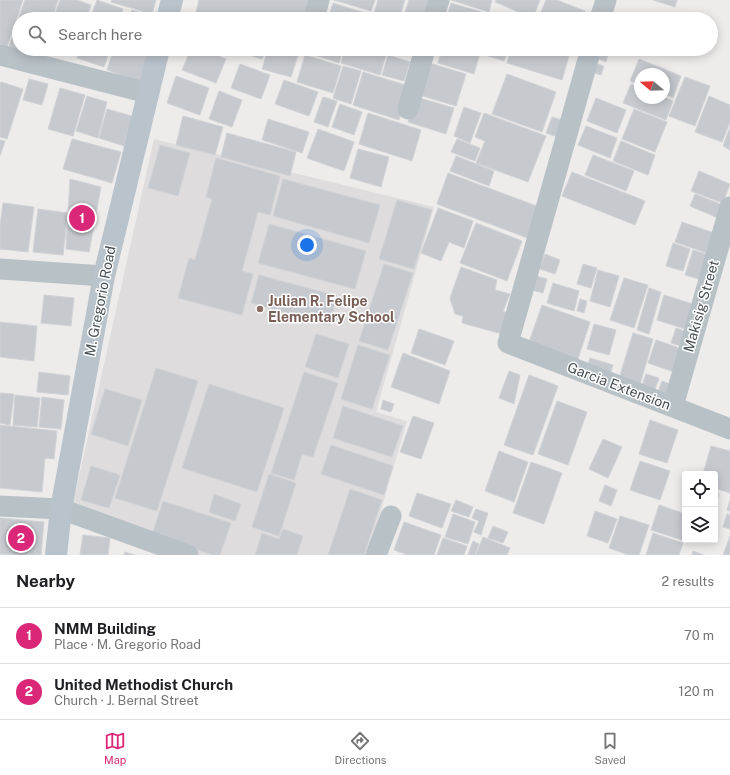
<!DOCTYPE html>
<html lang="en">
<head>
<meta charset="utf-8">
<style>
  :root { --surface:#fff; --page:#f6f6f6; --text:#202124; --muted:#757577; --line:#e0e0e0; --accent:#db2777 }
  body { margin:0; font-family:"Public Sans",sans-serif; background:var(--page); color:var(--text) }
  .controls { position:absolute; right:12px; bottom:12px; display:grid; overflow:hidden; border-radius:4px; box-shadow:0 2px 10px #0003 }
  .controls button { width:36px; height:36px; display:grid; place-items:center; padding:0; border:0; border-bottom:1px solid var(--line); background:var(--surface); color:var(--text); font:20px sans-serif }
  .compass { position:absolute; left:634px; top:68px; width:36px; height:36px; border-radius:50%; background:var(--surface); box-shadow:0 2px 10px #0003; rotate:289deg }
  .you { position:absolute; left:307px; top:245px; width:14px; height:14px; margin:-10px; border:3px solid #fff; border-radius:50%; background:#1a73e8; box-shadow:0 0 0 6px #1a73e833 }
  .badge { display:grid; place-items:center; width:26px; height:26px; border-radius:50%; background:var(--accent); color:#fff; font-size:13px; font-weight:700 }
  .pin { position:absolute; translate:-50% -50%; border:2px solid #fff; box-shadow:0 1px 4px #0006 }
  .list { margin:0; padding:0; list-style:none }
  h2 { display:flex; justify-content:space-between; align-items:center; height:52px; margin:0; padding:0 16px; font-size:17px }
  h2 small { font-size:13px; font-weight:400; color:var(--muted) }
  .list li { display:grid; grid-template-columns:26px 1fr auto; gap:12px; align-items:center; box-sizing:border-box; height:56px; padding:0 16px; border-top:1px solid var(--line) }
  .list b { display:block; font-size:15px; white-space:nowrap }
  .list p { margin:0; font-size:13px; white-space:nowrap; color:var(--muted) }
  .list em { font-size:13px; font-style:normal; color:var(--muted) }
  .icon { flex:none; width:22px; height:22px; fill:none; stroke:currentColor; stroke-width:2; stroke-linecap:round; stroke-linejoin:round }
  .map { position:relative; flex:none; width:730px; height:555px; overflow:hidden }
  .search { position:absolute; background:var(--surface); box-shadow:0 2px 10px #0003; left:12px; right:12px; top:12px; height:44px; display:flex; align-items:center; gap:10px; box-sizing:border-box; padding:0 14px; border-radius:22px; color:var(--muted); font-size:15px }
  .sheet { height:164px; background:var(--surface) }
  nav { display:flex; justify-content:space-around; align-items:center; box-sizing:border-box; height:56px; border-top:1px solid var(--line); background:var(--surface); font-size:11px; color:var(--muted) }
  nav a { display:grid; justify-items:center; gap:2px }
  nav .on { color:var(--accent) }
  .map>svg:first-child { display:block }
  .education { fill:#dfdcdd }
  .building { fill:#c6c9ce; stroke:#d0d2d6 }
  .lines { fill:none; stroke-linecap:round; stroke-linejoin:round }
  .minor { stroke:#b8c1c6; stroke-width:21 }
  .secondary { stroke:#b9c3cb; stroke-width:22 }
  .education-dot { fill:#8d6e63; stroke:#fff; stroke-width:1.5 }
  .labels { text-anchor:middle; dominant-baseline:central; stroke-width:3; stroke-linejoin:round; paint-order:stroke }
  .street-label { font-size:14px; fill:#465056; stroke:#fff }
  .education-label { font-size:14px; font-weight:bold; fill:#785e54; stroke:#fff; text-anchor:start }
</style>
</head>
<body>
<div class="map">
<svg width="730" height="555" viewBox="0 0 730 555">
  <rect width="100%" height="100%" fill="#eeebeb"/>
  <path class="education" d="M 154,139 L 434,207 L 376,412 L 407,421 L 368,555 L 198,555 L 72,508 Z"/>
  <path class="building" d="M 0,0 L 23,0 L 7,47 L 0,44 Z
    M 25,0 L 58,0 L 52,19 L 19,19 L 19,49 L 41,49 L 39,56 L 9,46 Z
    M 60,0 L 77,0 L 91,5 L 86,19 L 53,19 Z
    M 97,0 L 123,9 L 120,19 L 90,19 Z
    M 112,0 L 156,0 L 152,14 L 111,2 Z
    M 199,0 L 316,0 L 310,19 L 219,19 L 196,12 Z
    M 334,0 L 375,0 L 371,11 Z
    M 378,0 L 405,0 L 399,19 L 394,19 L 374,13 Z
    M 409,0 L 436,0 L 430,19 L 403,19 Z
    M 451,0 L 492,0 L 489,12 Z
    M 496,0 L 540,0 L 533,18 L 495,2 Z
    M 546,0 L 557,0 L 585,11 L 582,19 L 538,19 Z
    M 653,0 L 677,0 L 675,7 Z
    M 333,3 L 371,15 L 370,19 L 328,19 Z
    M 451,3 L 488,14 L 486,19 L 446,19 Z
    M 132,10 L 157,18 L 156,19 L 128,19 Z
    M 55,49 L 76,49 L 74,55 Z
    M 80,49 L 110,49 L 104,67 L 77,58 Z
    M 114,49 L 151,49 L 140,82 L 107,70 Z
    M 191,49 L 200,49 L 226,59 L 216,83 L 182,70 Z
    M 229,49 L 266,49 L 262,59 Z
    M 268,49 L 300,49 L 291,77 L 262,69 Z
    M 311,49 L 343,49 L 339,63 L 309,53 Z
    M 345,49 L 378,49 L 387,52 L 380,75 L 341,63 Z
    M 442,49 L 481,49 L 474,74 L 438,63 Z
    M 484,49 L 508,49 L 504,61 L 482,54 Z
    M 511,49 L 571,49 L 562,80 L 507,63 Z
    M 603,49 L 609,51 L 606,62 L 599,59 Z
    M 305,55 L 341,66 L 333,93 L 297,82 Z
    M 388,55 L 410,62 L 404,81 L 382,75 Z
    M 639,59 L 681,76 L 673,98 L 664,94 L 664,74 L 640,74 L 640,85 L 630,81 Z
    M 426,62 L 466,74 L 456,106 L 416,94 Z
    M 240,64 L 270,75 L 261,99 L 231,88 Z
    M 597,64 L 604,66 L 601,75 L 595,73 Z
    M 343,66 L 361,71 L 351,104 L 333,98 Z
    M 363,72 L 409,86 L 399,120 L 353,105 Z
    M 507,74 L 556,92 L 542,132 L 492,114 Z
    M 176,76 L 209,88 L 200,115 L 167,103 Z
    M 685,77 L 710,86 L 695,126 L 669,116 Z
    M 29,79 L 48,84 L 42,105 L 23,100 Z
    M 284,80 L 318,92 L 309,116 L 275,104 Z
    M 1,82 L 23,89 L 7,139 L 0,137 L 0,85 Z
    M 631,84 L 640,88 L 640,98 L 664,97 L 673,101 L 666,120 L 623,103 Z
    M 60,88 L 85,95 L 73,136 L 48,129 Z
    M 219,91 L 242,100 L 232,127 L 209,119 Z
    M 87,96 L 107,102 L 98,138 L 76,131 Z
    M 709,96 L 730,105 L 730,122 L 722,142 L 695,132 Z
    M 323,97 L 337,101 L 328,127 L 314,122 Z
    M 416,97 L 454,108 L 446,134 L 408,122 Z
    M 596,98 L 626,110 L 617,133 L 587,121 Z
    M 340,104 L 362,112 L 354,135 L 332,127 Z
    M 464,107 L 481,113 L 470,143 L 454,136 Z
    M 107,109 L 132,116 L 124,146 L 99,138 Z
    M 634,109 L 667,122 L 655,152 L 622,139 Z
    M 368,113 L 421,130 L 412,161 L 359,144 Z
    M 484,113 L 546,136 L 528,182 L 476,163 L 485,141 L 475,137 Z
    M 183,116 L 223,127 L 215,155 L 176,145 Z
    M 552,117 L 569,122 L 563,139 L 546,133 Z
    M 268,119 L 309,132 L 302,153 L 262,140 Z
    M 586,126 L 617,138 L 610,158 L 578,145 Z
    M 730,127 L 730,150 L 723,146 Z
    M 318,129 L 354,142 L 344,171 L 307,158 Z
    M 227,133 L 296,152 L 290,176 L 221,157 Z
    M 72,139 L 121,152 L 112,183 L 63,169 Z
    M 457,139 L 480,148 L 475,161 L 451,152 Z
    M 0,140 L 5,141 L 0,156 Z
    M 621,141 L 655,155 L 648,175 L 613,161 Z
    M 160,145 L 190,153 L 178,196 L 148,188 Z
    M 358,149 L 389,157 L 381,187 L 350,178 Z
    M 593,155 L 634,171 L 626,191 L 585,175 Z
    M 456,156 L 494,171 L 489,186 L 450,171 Z
    M 216,158 L 280,176 L 270,215 L 258,212 L 242,271 L 253,274 L 242,315 L 178,298 L 189,258 L 195,260 L 212,199 L 206,197 Z
    M 699,171 L 730,184 L 723,203 L 691,191 Z
    M 572,172 L 645,201 L 635,225 L 562,196 Z
    M 448,173 L 542,208 L 530,239 L 437,204 Z
    M 70,179 L 101,187 L 89,252 L 66,249 Z
    M 283,179 L 380,205 L 369,243 L 273,216 Z
    M 695,194 L 723,205 L 718,218 L 690,206 Z
    M 397,200 L 432,210 L 414,269 L 379,259 Z
    M 3,203 L 34,207 L 28,252 L 0,249 L 0,226 Z
    M 438,208 L 473,221 L 464,248 L 449,242 L 441,261 L 421,253 Z
    M 38,209 L 68,213 L 63,255 L 33,252 Z
    M 682,222 L 714,233 L 707,253 L 675,242 Z
    M 476,223 L 522,241 L 507,281 L 460,263 Z
    M 269,224 L 366,251 L 355,289 L 258,263 Z
    M 673,243 L 690,249 L 683,271 L 666,266 Z
    M 693,250 L 710,255 L 702,280 L 685,275 Z
    M 545,254 L 560,260 L 555,274 L 540,269 Z
    M 384,264 L 413,273 L 388,350 L 359,341 Z
    M 583,264 L 597,268 L 591,288 L 577,284 Z
    M 461,267 L 497,280 L 495,290 L 510,294 L 503,311 L 512,316 L 506,335 L 462,323 L 463,316 L 455,314 L 450,298 Z
    M 598,270 L 619,276 L 610,307 L 590,301 Z
    M 259,275 L 337,296 L 329,325 L 251,303 Z
    M 536,276 L 547,279 L 543,293 L 532,290 Z
    M 624,278 L 648,285 L 634,328 L 610,320 Z
    M 553,283 L 579,291 L 574,311 L 547,303 Z
    M 649,288 L 661,292 L 649,334 L 637,330 Z
    M 44,295 L 74,298 L 71,326 L 41,323 Z
    M 664,295 L 696,305 L 688,330 L 657,320 Z
    M 580,299 L 587,301 L 584,313 L 577,311 Z
    M 542,305 L 590,322 L 576,365 L 527,348 Z
    M 0,322 L 37,326 L 34,361 L 0,357 Z
    M 594,324 L 616,330 L 609,355 L 587,349 Z
    M 676,328 L 688,332 L 683,347 L 671,343 Z
    M 419,329 L 454,341 L 445,365 L 411,353 Z
    M 633,333 L 653,339 L 639,388 L 618,382 Z
    M 316,334 L 349,344 L 338,378 L 305,367 Z
    M 656,340 L 685,350 L 677,373 L 648,363 Z
    M 358,345 L 390,355 L 372,409 L 341,399 Z
    M 403,353 L 450,371 L 439,404 L 391,387 Z
    M 590,358 L 613,365 L 609,378 L 586,370 Z
    M 156,368 L 198,381 L 157,511 L 115,498 Z
    M 509,371 L 520,375 L 514,404 L 499,398 Z
    M 39,372 L 70,376 L 68,395 L 37,392 Z
    M 304,372 L 338,383 L 313,457 L 302,454 L 294,480 L 271,473 Z
    M 646,374 L 659,378 L 653,395 L 640,391 Z
    M 529,375 L 558,386 L 533,455 L 504,445 Z
    M 662,381 L 678,387 L 672,402 L 656,397 Z
    M 209,384 L 284,408 L 257,492 L 182,468 Z
    M 105,389 L 142,400 L 128,446 L 91,434 Z
    M 0,393 L 14,394 L 10,425 L 0,423 Z
    M 15,395 L 40,398 L 37,427 L 13,425 Z
    M 42,397 L 64,400 L 61,429 L 39,427 Z
    M 383,400 L 394,404 L 391,412 L 381,409 Z
    M 557,401 L 587,412 L 568,465 L 538,454 Z
    M 343,406 L 403,426 L 392,457 L 333,438 Z
    M 413,416 L 434,423 L 421,459 L 400,452 Z
    M 650,420 L 678,430 L 667,463 L 639,454 Z
    M 0,425 L 57,431 L 54,459 L 45,458 L 42,492 L 0,488 Z
    M 603,439 L 622,447 L 608,478 L 589,469 Z
    M 331,445 L 393,466 L 384,495 L 321,474 Z
    M 711,446 L 730,451 L 730,493 L 715,488 L 715,474 L 703,474 Z
    M 499,451 L 528,462 L 514,502 L 485,491 Z
    M 640,461 L 670,471 L 660,500 L 630,490 Z
    M 531,462 L 562,473 L 544,524 L 513,513 Z
    M 91,466 L 120,475 L 109,508 L 81,500 Z
    M 269,474 L 296,483 L 279,536 L 252,527 Z
    M 605,485 L 617,490 L 611,506 L 599,501 Z
    M 350,489 L 382,500 L 364,555 L 328,555 Z
    M 715,492 L 719,494 L 715,507 Z
    M 417,493 L 451,504 L 442,528 L 409,516 Z
    M 214,494 L 241,504 L 235,521 L 209,512 Z
    M 456,500 L 473,507 L 469,517 L 451,511 Z
    M 730,500 L 730,511 L 727,510 Z
    M 163,501 L 231,523 L 220,555 L 213,555 L 152,535 Z
    M 659,505 L 685,514 L 685,531 L 682,540 L 651,530 Z
    M 476,509 L 488,513 L 481,535 L 474,532 L 479,521 L 472,518 Z
    M 595,511 L 617,519 L 608,543 L 587,536 Z
    M 453,514 L 475,522 L 468,544 L 445,537 Z
    M 727,514 L 730,515 L 730,529 L 723,527 Z
    M 620,516 L 649,525 L 639,555 L 629,555 L 609,548 Z
    M 0,518 L 44,522 L 41,555 L 0,554 Z
    M 404,522 L 441,535 L 434,555 L 408,555 L 394,550 Z
    M 493,526 L 508,532 L 503,543 L 488,538 Z
    M 283,529 L 303,536 L 297,555 L 255,555 L 262,533 L 279,539 Z
    M 653,533 L 683,543 L 679,555 L 646,555 Z
    M 83,535 L 110,538 L 108,555 L 80,555 Z
    M 730,536 L 730,555 L 723,555 Z
    M 483,537 L 510,548 L 507,555 L 476,555 Z
    M 443,538 L 467,546 L 464,555 L 437,555 Z
    M 473,541 L 479,544 L 475,555 L 468,555 Z
    M 693,551 L 704,555 L 692,555 Z
    M 125,552 L 135,555 L 124,555 Z"/>
  <g class="lines">
    <path class="minor" d="M 315,15 L 319,0
      M 433,19 L 439,0
      M 600,19 L 606,0
      M 591,49 L 508,343 L 730,429
      M 0,55 L 148,93
      M 408,109 L 425,49
      M 0,269 L 104,276
      M 673,406 L 730,207
      M 0,506 L 61,509 L 188,555
      M 376,555 L 391,516"/>
    <path class="secondary" d="M 167,19 L 172,0
      M 56,555 L 61,509 L 104,276 L 159,49"/>
  </g>
  <circle class="education-dot" cx="260" cy="309" r="4"/>
  <g class="labels">
    <g class="street-label">
      <text transform="translate(100 301) rotate(-79)">M. Gregorio Road</text>
      <text transform="translate(701 306) rotate(-74)">Makisig Street</text>
      <text transform="translate(619 386) rotate(21)">Garcia Extension</text>
    </g>
    <g class="education-label">
      <text x="268" y="301">Julian R. Felipe<tspan x="268" dy="16">Elementary School</tspan></text>
    </g>
  </g>
</svg>
<div class="controls">
<button><svg class="icon" aria-label="locate" viewBox="0 0 24 24"><circle cx="12" cy="12" r="6"/><path d="M12 2v4M12 18v4M2 12h4M18 12h4"/></svg></button>
<button><svg class="icon" aria-label="layers" viewBox="0 0 24 24"><path d="M12 4l9 5-9 5-9-5zM3 14l9 5 9-5"/></svg></button>
</div>
<svg class="compass" viewBox="-18 -18 36 36"><path d="M0-13l5 13h-10z" fill="#e53935"/><path d="M0 13l5-13h-10z" fill="#757577"/></svg>
<div class="you"></div>
<div class="pin badge" style="left:82px;top:218px">1</div>
<div class="pin badge" style="left:21px;top:538px">2</div>
<div class="search"><svg class="icon" aria-label="search" viewBox="0 0 24 24"><circle cx="10" cy="10" r="6"/><path d="M15 15l6 6"/></svg>Search here</div>
</div>
<section class="sheet">
<h2>Nearby<small>2 results</small></h2>
<ul class="list">
<li><span class="badge">1</span><div><b>NMM Building</b><p>Place · M. Gregorio Road</p></div><em>70 m</em></li>
<li><span class="badge">2</span><div><b>United Methodist Church</b><p>Church · J. Bernal Street</p></div><em>120 m</em></li>
</ul>
</section>
<nav>
<a class="on"><svg class="icon" aria-label="map" viewBox="0 0 24 24"><path d="M3 6l6-2 6 2 6-2v14l-6 2-6-2-6 2zM9 4v14M15 6v14"/></svg>Map</a>
<a><svg class="icon" aria-label="directions" viewBox="0 0 24 24"><path d="M12 3l9 9-9 9-9-9zM9 14v-3h6M13 9l2 2-2 2"/></svg>Directions</a>
<a><svg class="icon" aria-label="saved" viewBox="0 0 24 24"><path d="M7 4h10v16l-5-4-5 4z"/></svg>Saved</a>
</nav>
</body>
</html>
